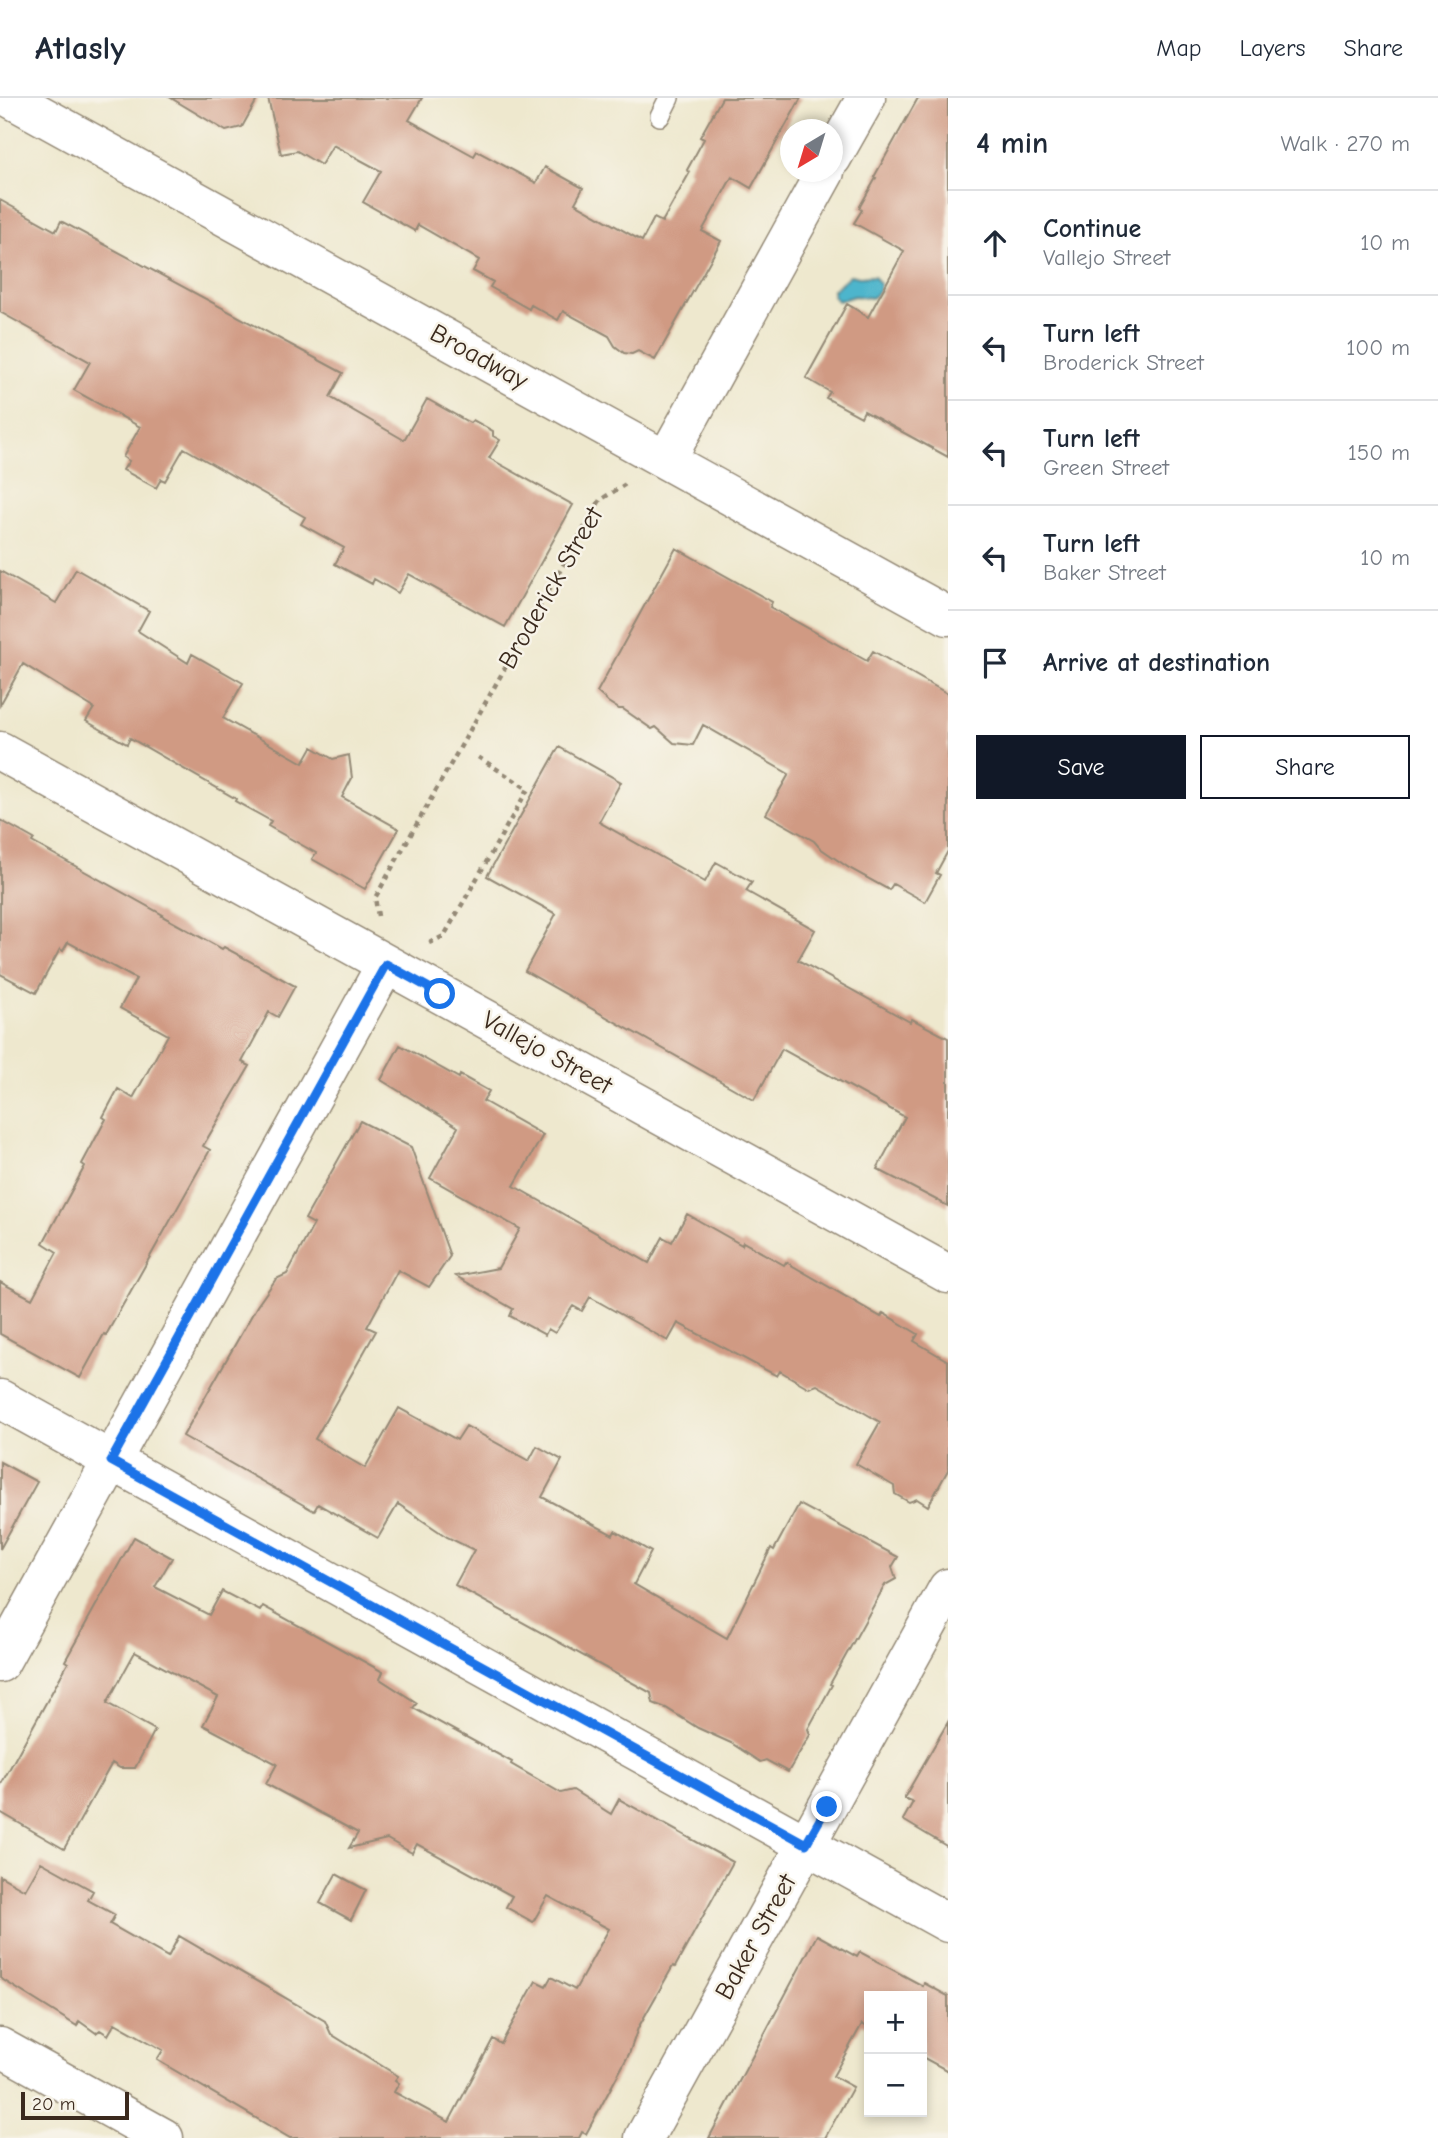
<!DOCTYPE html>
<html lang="en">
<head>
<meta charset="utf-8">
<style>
  :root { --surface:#fff; --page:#f6f6f7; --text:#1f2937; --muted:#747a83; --line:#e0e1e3; --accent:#111827 }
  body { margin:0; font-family:"Comic Neue",sans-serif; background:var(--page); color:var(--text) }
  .controls { position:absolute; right:21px; bottom:21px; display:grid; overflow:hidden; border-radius:0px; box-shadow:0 4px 10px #0003 }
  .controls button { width:63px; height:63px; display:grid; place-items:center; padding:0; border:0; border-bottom:2px solid var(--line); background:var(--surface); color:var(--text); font:35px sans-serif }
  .compass { position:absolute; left:780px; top:21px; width:63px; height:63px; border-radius:50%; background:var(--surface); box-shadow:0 4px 10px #0003; rotate:218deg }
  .scale { position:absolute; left:21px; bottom:18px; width:108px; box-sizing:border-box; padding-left:7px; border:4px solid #3b2a1e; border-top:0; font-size:19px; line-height:24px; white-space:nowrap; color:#3b2a1e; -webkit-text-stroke:5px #f7f3e8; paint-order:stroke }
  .stop { position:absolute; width:21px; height:21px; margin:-16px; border:5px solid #1a73e8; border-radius:50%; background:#fff }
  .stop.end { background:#1a73e8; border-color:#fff; box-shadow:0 2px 7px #0008 }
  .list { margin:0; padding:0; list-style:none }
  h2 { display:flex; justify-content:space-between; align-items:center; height:91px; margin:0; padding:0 28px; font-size:30px }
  h2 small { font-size:23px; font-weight:400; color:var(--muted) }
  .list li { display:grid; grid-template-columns:46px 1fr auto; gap:21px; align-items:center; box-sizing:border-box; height:105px; padding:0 28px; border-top:2px solid var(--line) }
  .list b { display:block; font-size:26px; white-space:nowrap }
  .list p { margin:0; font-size:23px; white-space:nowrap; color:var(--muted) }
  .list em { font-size:23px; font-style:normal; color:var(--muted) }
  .actions { display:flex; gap:14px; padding:21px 28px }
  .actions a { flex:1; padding:16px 0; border:2px solid var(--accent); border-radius:0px; text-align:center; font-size:24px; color:var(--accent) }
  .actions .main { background:var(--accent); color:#fff }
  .icon { flex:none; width:38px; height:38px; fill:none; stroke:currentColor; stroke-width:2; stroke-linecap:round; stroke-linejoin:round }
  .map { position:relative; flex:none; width:948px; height:2040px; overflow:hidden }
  header { display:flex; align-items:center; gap:42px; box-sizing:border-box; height:98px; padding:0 35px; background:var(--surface); border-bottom:2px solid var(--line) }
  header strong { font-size:33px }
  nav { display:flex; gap:38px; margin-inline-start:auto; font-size:24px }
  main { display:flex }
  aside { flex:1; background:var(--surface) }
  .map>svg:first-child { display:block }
  .water { fill:#4eb5cc; stroke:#447075; stroke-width:2 }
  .building { fill:#d09a83 }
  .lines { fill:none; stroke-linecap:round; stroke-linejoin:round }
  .lane-casing { stroke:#948976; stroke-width:22 }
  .street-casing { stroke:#948976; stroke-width:41 }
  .path { stroke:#948976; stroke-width:4.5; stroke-dasharray:5 5; stroke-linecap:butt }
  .lane { stroke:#fff; stroke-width:19 }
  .street { stroke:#fff; stroke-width:38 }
  .route { stroke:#1a73e8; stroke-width:9 }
  .labels { text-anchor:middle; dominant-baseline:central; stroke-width:5; stroke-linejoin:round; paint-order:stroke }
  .street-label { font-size:26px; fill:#3b2a1e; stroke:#f7f3e8 }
</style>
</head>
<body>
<header>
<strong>Atlasly</strong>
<nav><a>Map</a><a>Layers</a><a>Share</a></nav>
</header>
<main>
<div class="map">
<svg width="948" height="2040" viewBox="0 0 948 2040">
  <rect width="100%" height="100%" fill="#f7f3e8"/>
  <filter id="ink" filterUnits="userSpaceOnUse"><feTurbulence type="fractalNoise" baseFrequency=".0143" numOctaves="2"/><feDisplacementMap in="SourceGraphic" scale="14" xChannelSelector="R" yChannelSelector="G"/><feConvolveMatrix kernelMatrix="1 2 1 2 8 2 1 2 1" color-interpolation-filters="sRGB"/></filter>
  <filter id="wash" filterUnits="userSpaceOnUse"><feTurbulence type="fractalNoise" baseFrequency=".00686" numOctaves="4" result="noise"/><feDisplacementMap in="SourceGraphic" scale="28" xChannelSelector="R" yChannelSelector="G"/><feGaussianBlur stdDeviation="1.57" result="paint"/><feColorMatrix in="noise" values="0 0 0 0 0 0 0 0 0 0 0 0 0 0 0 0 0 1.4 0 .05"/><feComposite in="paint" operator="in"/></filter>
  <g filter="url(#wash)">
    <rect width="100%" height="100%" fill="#eee8ce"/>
    <path class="water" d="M 850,177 L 859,179 L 874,178 L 880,186 L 879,193 L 872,200 L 854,198 L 838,203 L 833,198 L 833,192 Z"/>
    <g id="blocks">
      <path class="building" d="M 171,0 L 258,0 L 242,29 L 226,33 Z
        M 268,0 L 422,0 L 409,22 L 474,58 L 477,53 L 536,85 L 545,69 L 583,90 L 575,105 L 642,143 L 654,120 L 662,124 L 690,74 L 687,72 L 704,41 L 700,39 L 722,0 L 801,0 L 751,90 L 732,79 L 702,133 L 721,143 L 655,262 L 638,253 L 632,256 L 624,255 L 615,248 L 609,238 L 563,213 L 558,222 L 531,207 L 529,211 L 490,189 L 493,184 L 473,173 L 479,162 L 418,127 L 415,133 L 363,104 L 381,73 L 333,47 L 321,67 L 297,53 L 281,56 Z
        M 918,0 L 948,0 L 948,359 L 864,313 L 861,319 L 826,300 L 830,294 L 806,280 L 847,206 L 868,219 L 904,153 L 854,125 L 862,112 L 859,110 L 876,80 L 874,79 Z
        M 0,102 L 56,133 L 61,123 L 343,275 L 330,299 L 404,342 L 427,301 L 470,325 L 473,322 L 493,333 L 493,338 L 500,342 L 489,360 L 573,407 L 505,529 L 409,476 L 398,495 L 374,481 L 372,486 L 335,466 L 344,450 L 301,426 L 305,419 L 184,350 L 165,383 L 161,381 L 156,390 L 123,372 L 129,363 L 123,359 L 140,329 L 74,292 L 90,264 L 0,214 Z
        M 676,450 L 772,504 L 770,509 L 867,563 L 873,553 L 948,596 L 948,753 L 936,775 L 940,777 L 925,804 L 893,786 L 889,792 L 849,770 L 820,750 L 814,743 L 766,716 L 789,676 L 703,627 L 693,647 L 674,645 L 656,629 L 652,631 L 623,611 L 619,611 L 608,604 L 597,594 Z
        M 76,471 L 149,513 L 138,533 L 188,565 L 192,556 L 243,585 L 223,620 L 303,665 L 312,649 L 333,661 L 349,657 L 352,680 L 342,699 L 399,731 L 365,791 L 312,761 L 316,755 L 268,728 L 271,723 L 235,703 L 236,701 L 130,640 L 127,646 L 86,623 L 94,610 L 23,566 L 0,607 L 0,473 L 56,505 Z
        M 559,649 L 621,684 L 599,724 L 705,784 L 716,764 L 752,784 L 746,793 L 815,832 L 798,862 L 910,924 L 912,921 L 948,940 L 948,1108 L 877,1071 L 905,1019 L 782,951 L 754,1002 L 525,873 L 556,816 L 487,778 Z
        M 0,722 L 34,741 L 32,744 L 163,817 L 162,818 L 222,851 L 224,849 L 295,888 L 278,919 L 269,914 L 242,964 L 250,968 L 203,1048 L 210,1052 L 106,1237 L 104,1236 L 80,1280 L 0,1236 L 0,1184 L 32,1201 L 57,1154 L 43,1145 L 85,1068 L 82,1066 L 106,1021 L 103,1019 L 118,991 L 133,1000 L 168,937 L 120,910 L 136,881 L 68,844 L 63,853 L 60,851 L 36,895 L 0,876 Z
        M 400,947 L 459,980 L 460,977 L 489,993 L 483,1003 L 543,1037 L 514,1088 L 649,1165 L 663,1139 L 672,1144 L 687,1116 L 742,1147 L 743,1144 L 784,1167 L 786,1164 L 881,1219 L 883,1215 L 918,1236 L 914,1243 L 948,1263 L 948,1372 L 928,1408 L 917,1401 L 909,1404 L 895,1396 L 894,1388 L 856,1366 L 880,1324 L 817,1287 L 809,1290 L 780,1273 L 777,1278 L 678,1225 L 668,1243 L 590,1199 L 582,1213 L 573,1208 L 555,1235 L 548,1231 L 545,1237 L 510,1218 L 513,1211 L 456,1178 L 498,1170 L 520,1131 L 430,1080 L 458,1029 L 381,982 Z
        M 360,1023 L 411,1049 L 450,1158 L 429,1189 L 398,1172 L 367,1229 L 376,1233 L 315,1341 L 365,1370 L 399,1310 L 457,1342 L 466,1328 L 529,1363 L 537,1348 L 562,1362 L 542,1399 L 613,1437 L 615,1433 L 651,1454 L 634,1486 L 727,1540 L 771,1450 L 774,1452 L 799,1406 L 898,1459 L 892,1469 L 896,1481 L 885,1487 L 830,1586 L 832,1587 L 808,1631 L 810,1637 L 788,1674 L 766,1662 L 760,1664 L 731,1645 L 698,1630 L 666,1610 L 653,1605 L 651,1595 L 455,1487 L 474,1452 L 447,1439 L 398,1406 L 378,1440 L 318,1406 L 314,1413 L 183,1338 L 257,1208 L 276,1181 L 287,1176 L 314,1126 L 305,1121 Z
        M 0,1364 L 37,1384 L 0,1451 Z
        M 134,1439 L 172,1460 L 155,1489 L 209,1517 L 222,1493 L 260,1513 L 263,1508 L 383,1574 L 380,1581 L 417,1605 L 413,1610 L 512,1664 L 511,1666 L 561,1695 L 573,1692 L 611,1716 L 619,1701 L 733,1764 L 675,1869 L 673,1868 L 638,1930 L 629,1956 L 586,2036 L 582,2034 L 579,2040 L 290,2040 L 157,1962 L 163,1952 L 115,1925 L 108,1937 L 100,1932 L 96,1935 L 79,1923 L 77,1928 L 0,1880 L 0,1778 L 25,1792 L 41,1764 L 93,1793 L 88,1802 L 115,1817 L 110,1826 L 168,1859 L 179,1838 L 325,1923 L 331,1936 L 398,1978 L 395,1982 L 399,1985 L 394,1994 L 449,2024 L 493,1941 L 501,1946 L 536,1883 L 546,1888 L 551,1879 L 575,1892 L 609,1831 L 548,1798 L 533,1824 L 506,1809 L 512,1798 L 417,1746 L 412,1755 L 387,1741 L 349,1750 L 358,1735 L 266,1686 L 277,1666 L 203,1627 L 218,1599 L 135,1554 L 107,1605 L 155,1632 L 135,1670 L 120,1670 L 112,1665 L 64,1751 L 0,1714 L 0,1688 L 68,1565 L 65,1563 Z
        M 948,1624 L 948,1749 L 903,1722 L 913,1704 L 904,1700 Z
        M 336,1776 L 366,1792 L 351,1822 L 320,1805 Z
        M 817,1837 L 857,1859 L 860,1854 L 923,1888 L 924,1885 L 948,1898 L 948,1973 L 922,1959 L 922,1898 L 869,1898 L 869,1930 L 862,1926 L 833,1978 L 853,1989 L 825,2040 L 709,2040 Z"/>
    </g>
  </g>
  <g filter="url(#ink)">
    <use href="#blocks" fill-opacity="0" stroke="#948976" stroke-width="2"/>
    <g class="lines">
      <defs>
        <path id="lane" d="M 660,18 L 669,0"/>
        <path id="street" d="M 10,0 L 948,518
          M 832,60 L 866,0
          M 666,362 L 825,74
          M 0,653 L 948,1176
          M 0,1301 L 948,1825
          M 0,1565 L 386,866
          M 0,1949 L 164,2040
          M 644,2040 L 948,1490"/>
      </defs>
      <use href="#lane" class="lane-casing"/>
      <use href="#street" class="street-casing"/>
      <path class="path" d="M 378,818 L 375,800 L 600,402 L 629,384
        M 429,845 L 444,838 L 528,691 L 478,659"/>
      <use href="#lane" class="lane"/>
      <use href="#street" class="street"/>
    </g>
  </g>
  <g class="lines" filter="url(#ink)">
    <path class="route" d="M 440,896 L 386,866 L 111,1363 L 806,1746 L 827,1709"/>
  </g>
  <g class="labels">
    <g class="street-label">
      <text transform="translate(479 259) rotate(29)">Broadway</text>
      <text transform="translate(551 490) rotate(-60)">Broderick Street</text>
      <text transform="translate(547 955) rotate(29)">Vallejo Street</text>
      <text transform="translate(756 1839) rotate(-61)">Baker Street</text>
    </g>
  </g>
</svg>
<div class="controls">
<button>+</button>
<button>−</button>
</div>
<svg class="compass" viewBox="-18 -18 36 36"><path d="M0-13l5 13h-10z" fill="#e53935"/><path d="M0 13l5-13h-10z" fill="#747a83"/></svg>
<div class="scale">20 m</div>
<div class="stop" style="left:440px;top:896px"></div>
<div class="stop end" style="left:827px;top:1709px"></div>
</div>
<aside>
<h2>4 min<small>Walk · 270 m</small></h2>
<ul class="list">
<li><svg class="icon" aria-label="ahead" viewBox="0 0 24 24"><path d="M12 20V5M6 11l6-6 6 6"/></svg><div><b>Continue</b><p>Vallejo Street</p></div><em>10 m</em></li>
<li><svg class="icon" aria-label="left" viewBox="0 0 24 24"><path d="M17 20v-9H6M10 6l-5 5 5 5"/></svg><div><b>Turn left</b><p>Broderick Street</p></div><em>100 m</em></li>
<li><svg class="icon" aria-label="left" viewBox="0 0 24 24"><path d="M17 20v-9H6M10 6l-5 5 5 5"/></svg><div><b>Turn left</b><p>Green Street</p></div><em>150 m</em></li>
<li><svg class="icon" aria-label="left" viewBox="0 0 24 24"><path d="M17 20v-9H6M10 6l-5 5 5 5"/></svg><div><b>Turn left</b><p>Baker Street</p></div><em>10 m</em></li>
<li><svg class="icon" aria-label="arrive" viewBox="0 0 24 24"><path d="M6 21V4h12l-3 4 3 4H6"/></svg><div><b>Arrive at destination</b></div></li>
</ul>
<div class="actions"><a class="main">Save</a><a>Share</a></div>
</aside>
</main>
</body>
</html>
